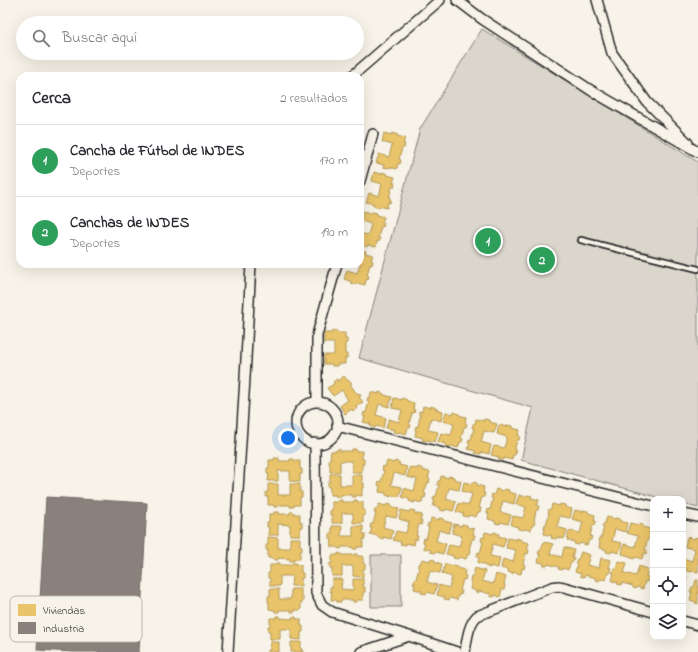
<!DOCTYPE html>
<html lang="es">
<head>
<meta charset="utf-8">
<style>
  :root { --surface:#fff; --page:#f7f7f7; --text:#2b2b33; --muted:#7c7c81; --line:#e1e1e2; --accent:#0b8043 }
  body { margin:0; font-family:"Indie Flower",sans-serif; background:var(--page); color:var(--text) }
  .controls { position:absolute; right:12px; bottom:12px; display:grid; overflow:hidden; border-radius:8px; box-shadow:0 4px 16px #0002 }
  .controls button { width:36px; height:36px; display:grid; place-items:center; padding:0; border:0; border-bottom:1px solid var(--line); background:var(--surface); color:var(--text); font:20px sans-serif }
  .you { position:absolute; left:288px; top:438px; width:14px; height:14px; margin:-10px; border:3px solid #fff; border-radius:50%; background:#1a73e8; box-shadow:0 0 0 6px #1a73e833 }
  .badge { display:grid; place-items:center; width:26px; height:26px; border-radius:50%; background:var(--accent); color:#fff; font-size:13px; font-weight:700 }
  .pin { position:absolute; translate:-50% -50%; border:2px solid #fff; box-shadow:0 1px 4px #0006 }
  .list { margin:0; padding:0; list-style:none }
  h2 { display:flex; justify-content:space-between; align-items:center; height:52px; margin:0; padding:0 16px; font-size:17px }
  h2 small { font-size:13px; font-weight:400; color:var(--muted) }
  .list li { display:grid; grid-template-columns:26px 1fr auto; gap:12px; align-items:center; box-sizing:border-box; height:72px; padding:0 16px; border-top:1px solid var(--line) }
  .list b { display:block; font-size:15px; white-space:nowrap }
  .list p { margin:0; font-size:13px; white-space:nowrap; color:var(--muted) }
  .list em { font-size:13px; font-style:normal; color:var(--muted) }
  .icon { flex:none; width:22px; height:22px; fill:none; stroke:currentColor; stroke-width:2; stroke-linecap:round; stroke-linejoin:round }
  .map { position:relative; flex:none; width:698px; height:652px; overflow:hidden }
  .search { position:absolute; background:var(--surface); box-shadow:0 4px 16px #0002; left:16px; top:16px; width:348px; height:44px; display:flex; align-items:center; gap:10px; box-sizing:border-box; padding:0 14px; border-radius:22px; color:var(--muted); font-size:15px }
  .panel { position:absolute; background:var(--surface); box-shadow:0 4px 16px #0002; left:16px; top:72px; width:348px; height:196px; border-radius:12px }
  .map>svg:first-child { display:block }
  .green { fill:#dad6cc; stroke:#82807c }
  .homes { fill:#e9c46a; stroke:#b09657 }
  .industry { fill:#8a817c; stroke:#6e6764 }
  .lines { fill:none; stroke-linecap:round; stroke-linejoin:round }
  .service-casing { stroke:#2b2b2b; stroke-width:8 }
  .minor-casing { stroke:#2b2b2b; stroke-width:12 }
  .service { stroke:#f7f3e8; stroke-width:4.5 }
  .minor { stroke:#f7f3e8; stroke-width:9 }
  .key { fill:#f7f3e8; stroke:#bab7af; stroke-width:1 }
  .key-label { font-size:11px; fill:#2b2b2b }
</style>
</head>
<body>
<div class="map">
<svg width="698" height="652" viewBox="0 0 698 652">
  <rect width="100%" height="100%" fill="#f7f3e8"/>
  <filter id="ink" filterUnits="userSpaceOnUse"><feTurbulence type="fractalNoise" baseFrequency=".025" numOctaves="2"/><feDisplacementMap in="SourceGraphic" scale="8" xChannelSelector="R" yChannelSelector="G"/><feConvolveMatrix kernelMatrix="1 2 1 2 8 2 1 2 1" color-interpolation-filters="sRGB"/></filter>
  <g filter="url(#ink)">
    <path class="green" d="M 482,29 L 698,162 L 698,508 L 683,504 L 683,499 L 664,499 L 521,460 L 533,408 L 359,358 L 420,129 Z
      M 371,555 L 401,555 L 401,607 L 371,607 Z"/>
    <path class="homes" d="M 384,133 L 392,135 L 392,133 L 398,135 L 397,136 L 405,138 L 403,144 L 405,144 L 404,148 L 402,148 L 399,159 L 401,160 L 400,164 L 398,163 L 397,169 L 389,167 L 388,168 L 383,167 L 384,165 L 376,163 L 379,154 L 389,157 L 392,145 L 382,142 Z
      M 374,172 L 382,174 L 382,172 L 388,174 L 387,175 L 395,177 L 393,183 L 395,183 L 394,187 L 392,187 L 389,198 L 391,199 L 390,203 L 388,202 L 387,208 L 379,206 L 379,208 L 373,206 L 374,204 L 366,202 L 369,193 L 379,196 L 382,184 L 372,181 Z
      M 363,211 L 371,213 L 372,212 L 377,213 L 376,215 L 384,217 L 382,222 L 384,223 L 383,227 L 381,226 L 378,238 L 380,238 L 379,242 L 377,241 L 376,247 L 368,245 L 367,247 L 362,245 L 363,244 L 360,243 L 360,233 L 368,235 L 371,224 L 361,221 Z
      M 360,249 L 366,251 L 365,253 L 373,255 L 371,260 L 373,261 L 372,265 L 370,264 L 367,275 L 369,276 L 368,280 L 366,279 L 365,285 L 357,283 L 356,285 L 351,283 L 352,282 L 344,279 L 347,270 L 357,273 L 360,264 Z
      M 332,331 L 337,331 L 337,333 L 345,333 L 345,339 L 347,339 L 347,343 L 345,343 L 345,354 L 347,354 L 347,358 L 345,358 L 345,364 L 337,364 L 337,366 L 332,366 L 332,364 L 324,364 L 324,355 L 334,355 L 334,343 L 324,343 L 324,333 L 332,333 Z
      M 344,376 L 348,381 L 349,380 L 352,383 L 350,384 L 357,394 L 359,393 L 361,396 L 359,397 L 363,402 L 356,406 L 357,408 L 353,411 L 352,409 L 345,414 L 340,406 L 348,400 L 342,390 L 333,396 L 327,388 L 334,384 L 333,382 L 337,379 L 338,381 Z
      M 371,392 L 379,394 L 379,392 L 384,394 L 384,395 L 392,397 L 389,407 L 379,404 L 376,415 L 386,418 L 383,428 L 376,426 L 375,428 L 370,426 L 371,424 L 363,422 L 365,417 L 363,416 L 364,412 L 366,413 L 369,401 L 367,401 L 368,397 L 370,398 Z
      M 394,398 L 402,400 L 402,398 L 407,400 L 407,401 L 414,403 L 413,409 L 415,410 L 414,413 L 412,413 L 409,424 L 411,425 L 410,428 L 408,428 L 406,434 L 399,432 L 398,433 L 393,432 L 394,430 L 386,428 L 389,419 L 399,422 L 402,410 L 392,408 Z
      M 423,406 L 431,408 L 431,406 L 436,408 L 436,409 L 443,411 L 441,421 L 431,418 L 428,430 L 438,432 L 435,442 L 428,440 L 427,441 L 422,440 L 423,438 L 415,436 L 416,431 L 415,430 L 416,426 L 418,427 L 420,415 L 419,415 L 419,411 L 422,412 Z
      M 446,412 L 453,414 L 454,412 L 459,414 L 459,415 L 466,417 L 465,423 L 467,424 L 466,427 L 464,427 L 461,438 L 463,439 L 462,442 L 460,442 L 458,448 L 451,446 L 450,447 L 445,446 L 446,444 L 438,442 L 441,433 L 451,435 L 454,424 L 443,421 Z
      M 476,419 L 484,421 L 484,419 L 489,420 L 489,422 L 497,424 L 494,433 L 484,431 L 481,442 L 491,445 L 489,454 L 481,452 L 481,454 L 475,453 L 476,451 L 468,449 L 470,443 L 468,443 L 469,439 L 471,440 L 474,428 L 472,428 L 473,424 L 475,424 Z
      M 499,425 L 507,427 L 507,425 L 512,426 L 512,428 L 520,430 L 518,436 L 520,436 L 519,440 L 517,440 L 514,451 L 516,451 L 515,455 L 513,455 L 512,460 L 504,458 L 504,460 L 498,459 L 499,457 L 491,455 L 494,446 L 504,448 L 507,437 L 497,434 Z
      M 337,449 L 340,449 L 340,451 L 352,451 L 352,449 L 356,449 L 356,451 L 362,451 L 362,459 L 364,459 L 364,464 L 362,464 L 362,472 L 352,472 L 352,461 L 340,461 L 340,472 L 330,472 L 330,464 L 329,464 L 329,459 L 330,459 L 331,451 L 337,451 Z
      M 274,458 L 279,458 L 279,461 L 290,461 L 290,459 L 294,459 L 294,461 L 300,461 L 300,469 L 302,469 L 302,474 L 300,474 L 300,482 L 290,481 L 290,471 L 278,471 L 278,481 L 268,481 L 269,474 L 267,474 L 267,468 L 269,468 L 269,460 L 274,460 Z
      M 387,461 L 394,463 L 395,461 L 400,463 L 399,465 L 407,467 L 405,476 L 394,473 L 391,485 L 402,487 L 399,497 L 391,495 L 391,497 L 386,495 L 386,493 L 379,492 L 380,486 L 378,485 L 379,481 L 381,482 L 384,471 L 382,470 L 383,466 L 385,467 Z
      M 410,467 L 417,469 L 418,467 L 423,469 L 422,470 L 430,472 L 428,478 L 430,479 L 429,483 L 428,482 L 424,493 L 426,494 L 425,498 L 423,497 L 422,503 L 414,501 L 414,503 L 409,501 L 409,499 L 402,497 L 404,488 L 414,491 L 417,479 L 407,477 Z
      M 330,474 L 340,474 L 340,485 L 352,485 L 352,475 L 362,475 L 362,483 L 364,483 L 364,488 L 362,488 L 362,496 L 356,495 L 356,497 L 352,497 L 352,495 L 340,495 L 340,497 L 336,497 L 336,495 L 330,495 L 330,487 L 328,487 L 328,482 L 330,482 Z
      M 441,476 L 449,478 L 449,476 L 454,477 L 454,479 L 461,481 L 459,490 L 449,488 L 446,499 L 456,502 L 453,511 L 446,509 L 445,511 L 440,510 L 441,508 L 433,506 L 435,500 L 433,500 L 434,496 L 436,497 L 439,485 L 437,485 L 438,481 L 440,481 Z
      M 464,482 L 472,484 L 472,482 L 477,483 L 477,485 L 484,487 L 483,493 L 485,493 L 484,497 L 482,497 L 479,508 L 481,508 L 480,512 L 478,512 L 476,517 L 469,515 L 468,517 L 463,516 L 464,514 L 456,512 L 459,503 L 469,505 L 472,494 L 462,491 Z
      M 268,484 L 278,484 L 278,495 L 290,495 L 290,484 L 300,484 L 300,492 L 302,492 L 302,497 L 300,497 L 300,505 L 294,505 L 294,507 L 290,507 L 290,505 L 278,505 L 278,507 L 274,507 L 274,505 L 268,505 L 268,497 L 266,497 L 266,492 L 268,492 Z
      M 496,489 L 503,491 L 504,489 L 509,490 L 508,492 L 516,494 L 514,504 L 503,501 L 500,512 L 511,515 L 508,524 L 500,522 L 500,524 L 495,523 L 495,521 L 488,519 L 489,513 L 487,513 L 488,509 L 490,510 L 493,498 L 491,498 L 492,494 L 494,495 Z
      M 519,495 L 526,497 L 527,495 L 532,496 L 531,498 L 539,500 L 537,506 L 539,506 L 538,510 L 536,510 L 534,521 L 535,522 L 534,525 L 532,525 L 531,530 L 523,529 L 523,530 L 518,529 L 518,527 L 511,525 L 513,516 L 523,518 L 526,507 L 516,504 Z
      M 338,500 L 342,500 L 342,502 L 354,502 L 354,500 L 357,500 L 357,502 L 363,502 L 363,510 L 365,510 L 365,515 L 363,515 L 363,523 L 353,523 L 353,513 L 342,513 L 342,523 L 332,523 L 332,515 L 330,515 L 330,510 L 332,510 L 332,502 L 338,502 Z
      M 379,504 L 386,506 L 387,504 L 392,505 L 391,507 L 399,509 L 396,518 L 386,516 L 383,527 L 393,530 L 391,539 L 383,537 L 383,539 L 378,538 L 378,536 L 370,534 L 372,528 L 370,528 L 371,524 L 373,524 L 376,513 L 374,513 L 375,509 L 377,509 Z
      M 552,504 L 560,506 L 560,504 L 565,505 L 565,507 L 572,509 L 570,518 L 560,516 L 557,527 L 567,530 L 564,539 L 557,537 L 556,539 L 551,538 L 552,536 L 544,534 L 545,528 L 544,528 L 545,524 L 546,525 L 549,513 L 548,513 L 549,509 L 551,509 Z
      M 401,510 L 409,512 L 410,510 L 415,511 L 414,513 L 422,515 L 420,521 L 422,521 L 421,525 L 419,524 L 416,536 L 418,536 L 417,540 L 415,539 L 414,545 L 406,543 L 406,545 L 400,544 L 401,542 L 393,540 L 396,531 L 406,533 L 409,522 L 399,519 Z
      M 575,510 L 583,512 L 583,510 L 588,511 L 588,513 L 595,515 L 594,521 L 596,521 L 595,525 L 593,525 L 590,536 L 592,536 L 591,540 L 589,540 L 587,545 L 580,543 L 579,545 L 574,544 L 575,542 L 567,540 L 569,531 L 580,533 L 583,522 L 572,519 Z
      M 274,512 L 279,512 L 279,514 L 290,514 L 290,512 L 294,512 L 294,514 L 300,514 L 300,522 L 302,522 L 302,527 L 300,527 L 300,535 L 290,535 L 290,525 L 278,524 L 278,535 L 268,535 L 269,527 L 267,527 L 267,522 L 269,522 L 269,514 L 274,514 Z
      M 607,517 L 615,519 L 615,518 L 620,519 L 620,521 L 627,523 L 625,532 L 615,529 L 612,541 L 622,543 L 619,553 L 612,551 L 611,553 L 606,552 L 607,550 L 599,548 L 600,542 L 598,541 L 599,538 L 601,538 L 604,527 L 602,526 L 604,523 L 605,523 Z
      M 431,518 L 439,520 L 439,518 L 444,519 L 444,521 L 452,523 L 449,533 L 439,530 L 436,541 L 446,544 L 443,554 L 436,552 L 435,553 L 430,552 L 431,550 L 423,548 L 425,543 L 423,542 L 424,538 L 426,539 L 429,527 L 427,527 L 428,523 L 430,524 Z
      M 630,523 L 638,525 L 638,524 L 643,525 L 643,527 L 650,529 L 649,534 L 651,535 L 650,539 L 648,538 L 645,550 L 647,550 L 646,554 L 644,553 L 642,559 L 635,557 L 634,559 L 629,557 L 630,556 L 622,554 L 624,544 L 635,547 L 638,536 L 627,533 Z
      M 454,524 L 462,526 L 462,524 L 467,525 L 467,527 L 474,529 L 473,535 L 475,535 L 474,539 L 472,539 L 469,550 L 471,550 L 470,554 L 468,554 L 466,559 L 459,557 L 458,559 L 453,558 L 454,556 L 446,554 L 449,545 L 459,547 L 462,536 L 452,533 Z
      M 332,526 L 342,526 L 341,536 L 353,536 L 353,526 L 363,526 L 363,534 L 365,534 L 365,539 L 363,539 L 363,547 L 357,547 L 357,549 L 353,549 L 353,547 L 341,547 L 341,549 L 337,548 L 337,547 L 331,547 L 332,539 L 330,539 L 330,533 L 332,533 Z
      M 485,532 L 493,534 L 494,532 L 499,534 L 498,536 L 506,538 L 503,547 L 493,544 L 490,556 L 500,558 L 498,568 L 490,566 L 490,568 L 485,566 L 485,564 L 478,563 L 479,557 L 477,556 L 478,552 L 480,553 L 483,542 L 481,541 L 482,537 L 484,538 Z
      M 268,537 L 278,538 L 278,548 L 290,548 L 290,538 L 300,538 L 300,546 L 302,546 L 302,551 L 300,551 L 300,559 L 294,559 L 294,561 L 290,561 L 290,559 L 278,558 L 278,560 L 274,560 L 274,558 L 268,558 L 268,550 L 266,550 L 266,545 L 268,545 Z
      M 687,537 L 695,539 L 695,537 L 698,538 L 698,572 L 692,571 L 691,572 L 686,571 L 687,569 L 683,568 L 683,558 L 692,561 L 695,549 L 685,547 Z
      M 508,538 L 516,540 L 516,538 L 522,540 L 521,541 L 529,543 L 527,549 L 529,550 L 528,554 L 526,553 L 523,564 L 525,565 L 524,569 L 522,568 L 521,574 L 513,572 L 513,574 L 508,572 L 508,570 L 501,568 L 503,559 L 513,562 L 516,550 L 506,548 Z
      M 544,542 L 553,544 L 550,554 L 562,557 L 564,547 L 574,550 L 572,557 L 574,558 L 572,563 L 571,562 L 568,570 L 563,568 L 562,570 L 558,569 L 559,567 L 548,564 L 547,566 L 543,565 L 544,563 L 538,562 L 540,554 L 538,554 L 540,549 L 541,549 Z
      M 581,552 L 590,555 L 587,565 L 599,568 L 601,558 L 611,560 L 609,568 L 611,568 L 609,573 L 608,573 L 606,580 L 600,579 L 599,581 L 595,580 L 596,578 L 585,575 L 584,577 L 580,576 L 581,574 L 575,572 L 577,565 L 575,564 L 577,559 L 578,560 Z
      M 338,553 L 342,554 L 342,555 L 354,555 L 354,554 L 357,554 L 357,556 L 363,556 L 363,563 L 365,564 L 365,569 L 363,569 L 363,577 L 353,576 L 353,566 L 342,566 L 342,576 L 332,576 L 332,568 L 330,568 L 330,563 L 332,563 L 332,555 L 338,555 Z
      M 422,559 L 430,561 L 430,559 L 435,560 L 435,562 L 442,564 L 440,573 L 430,571 L 427,582 L 437,585 L 434,594 L 427,592 L 426,594 L 421,593 L 422,591 L 414,589 L 415,583 L 413,583 L 415,579 L 416,579 L 419,568 L 418,568 L 418,564 L 420,564 Z
      M 618,561 L 627,563 L 624,573 L 636,576 L 639,566 L 648,569 L 646,576 L 648,577 L 647,582 L 645,581 L 643,589 L 637,587 L 636,589 L 633,588 L 633,586 L 622,583 L 621,585 L 617,584 L 618,582 L 612,581 L 614,573 L 612,573 L 614,568 L 616,568 Z
      M 276,563 L 280,563 L 280,565 L 292,565 L 292,563 L 296,563 L 296,565 L 301,565 L 301,573 L 303,573 L 303,578 L 301,578 L 301,586 L 291,586 L 292,576 L 280,576 L 280,586 L 270,586 L 270,578 L 268,578 L 268,573 L 270,573 L 270,565 L 276,565 Z
      M 445,564 L 452,566 L 453,565 L 458,566 L 458,568 L 465,570 L 464,575 L 466,576 L 465,580 L 463,579 L 460,591 L 462,591 L 461,595 L 459,594 L 457,600 L 450,598 L 449,600 L 444,599 L 445,597 L 437,595 L 439,585 L 449,588 L 452,577 L 442,574 Z
      M 475,568 L 485,571 L 482,581 L 493,584 L 496,574 L 506,577 L 504,584 L 505,585 L 504,590 L 502,589 L 500,597 L 495,595 L 494,597 L 490,596 L 491,594 L 479,591 L 479,593 L 475,592 L 475,590 L 470,589 L 472,581 L 470,581 L 471,576 L 473,576 Z
      M 683,576 L 687,577 L 685,585 L 687,585 L 685,590 L 683,590 L 683,591 Z
      M 332,579 L 342,579 L 341,589 L 353,590 L 353,579 L 363,579 L 363,587 L 365,587 L 365,592 L 363,592 L 363,600 L 357,600 L 357,602 L 353,602 L 353,600 L 341,600 L 341,602 L 337,602 L 337,600 L 331,600 L 332,592 L 330,592 L 330,587 L 332,587 Z
      M 696,580 L 698,580 L 698,604 L 695,603 L 696,602 L 690,600 L 692,592 L 690,592 L 692,587 L 694,587 Z
      M 270,589 L 279,589 L 279,599 L 291,599 L 291,589 L 301,589 L 301,597 L 303,597 L 303,602 L 301,602 L 301,610 L 295,610 L 295,612 L 291,612 L 291,610 L 279,610 L 279,612 L 275,612 L 275,610 L 269,609 L 269,602 L 268,602 L 268,596 L 270,596 Z
      M 276,616 L 280,616 L 280,618 L 292,619 L 292,617 L 296,617 L 296,619 L 301,619 L 301,626 L 303,626 L 303,632 L 301,632 L 301,640 L 291,639 L 291,629 L 280,629 L 280,639 L 270,639 L 270,631 L 268,631 L 268,626 L 270,626 L 270,618 L 276,618 Z
      M 270,642 L 279,642 L 279,652 L 268,652 L 268,650 L 270,650 Z
      M 291,642 L 301,642 L 301,650 L 303,650 L 303,652 L 291,652 Z"/>
    <path class="industry" d="M 46,497 L 147,503 L 139,652 L 73,652 L 37,650 Z"/>
    <g class="lines">
      <defs>
        <path id="service" d="M 581,240 L 698,269"/>
        <path id="minor" d="M 457,0 L 482,19 L 592,91 L 698,152
          M 597,0 L 612,53 L 647,102 L 688,143
          M 352,76 L 440,0
          M 360,181 L 373,134
          M 317,402 L 317,335 L 337,264
          M296 423a21 21 0 1 1 42 0a21 21 0 1 1-42 0Z
          M 337,426 L 653,506
          M 315,443 L 316,593 L 322,605 L 332,612 L 409,636
          M 683,514 L 698,517
          M 683,621 L 698,625
          M 228,652 L 245,378 L 251,264
          M 361,652 L 409,636 L 457,652
          M 465,652 C 467,640 468,625 477,616 L 552,587 L 558,586 L 564,587 L 653,612"/>
      </defs>
      <use href="#service" class="service-casing"/>
      <use href="#minor" class="minor-casing"/>
      <use href="#service" class="service"/>
      <use href="#minor" class="minor"/>
    </g>
  </g>
  <rect x="10" y="596" width="132" height="46" rx="6" class="key"/>
  <rect x="18" y="604" width="18" height="12" fill="#e9c46a"/>
  <rect x="18" y="622" width="18" height="12" fill="#8a817c"/>
  <g class="key-label">
    <text x="43" y="614">Viviendas</text>
    <text x="43" y="632">Industria</text>
  </g>
</svg>
<div class="controls">
<button>+</button>
<button>−</button>
<button><svg class="icon" aria-label="locate" viewBox="0 0 24 24"><circle cx="12" cy="12" r="6"/><path d="M12 2v4M12 18v4M2 12h4M18 12h4"/></svg></button>
<button><svg class="icon" aria-label="layers" viewBox="0 0 24 24"><path d="M12 4l9 5-9 5-9-5zM3 14l9 5 9-5"/></svg></button>
</div>
<div class="you"></div>
<div class="pin badge" style="left:488px;top:241px;background:#2e9e5b">1</div>
<div class="pin badge" style="left:542px;top:260px;background:#2e9e5b">2</div>
<div class="search"><svg class="icon" aria-label="search" viewBox="0 0 24 24"><circle cx="10" cy="10" r="6"/><path d="M15 15l6 6"/></svg>Buscar aquí</div>
<section class="panel">
<h2>Cerca<small>2 resultados</small></h2>
<ul class="list">
<li><span class="badge" style="background:#2e9e5b">1</span><div><b>Cancha de Fútbol de INDES</b><p>Deportes</p></div><em>170 m</em></li>
<li><span class="badge" style="background:#2e9e5b">2</span><div><b>Canchas de INDES</b><p>Deportes</p></div><em>190 m</em></li>
</ul>
</section>
</div>
</body>
</html>
